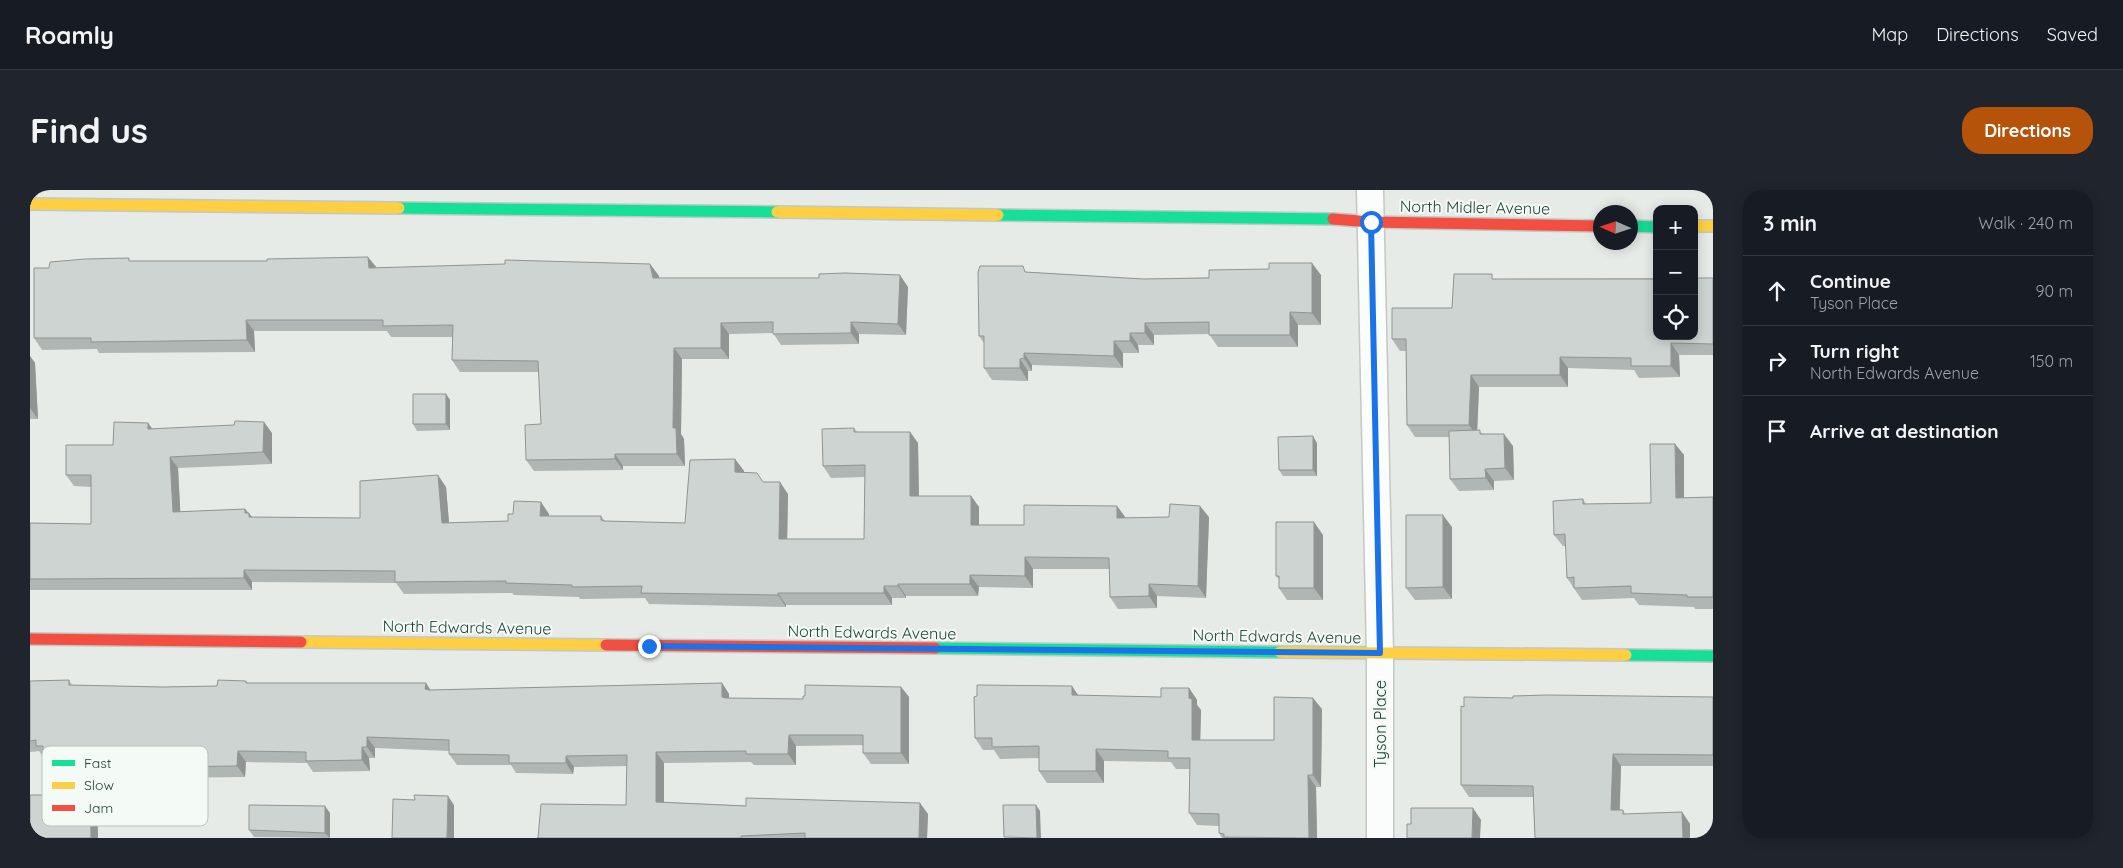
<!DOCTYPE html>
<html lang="en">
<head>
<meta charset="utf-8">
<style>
  :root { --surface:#171b24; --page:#20242c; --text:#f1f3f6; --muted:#9ea1a6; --line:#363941; --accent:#b45309 }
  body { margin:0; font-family:Quicksand,sans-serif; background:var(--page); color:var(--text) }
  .controls { position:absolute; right:15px; top:15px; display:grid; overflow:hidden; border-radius:10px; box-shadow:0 2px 12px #0003 }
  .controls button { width:45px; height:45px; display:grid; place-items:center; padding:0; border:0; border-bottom:1px solid var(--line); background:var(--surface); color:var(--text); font:25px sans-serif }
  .compass { position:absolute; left:1563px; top:15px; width:45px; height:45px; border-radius:50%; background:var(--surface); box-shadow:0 2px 12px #0003; rotate:273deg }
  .stop { position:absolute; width:15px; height:15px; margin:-11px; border:4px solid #1a73e8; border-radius:50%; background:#fff }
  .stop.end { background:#1a73e8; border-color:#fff; box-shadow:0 1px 5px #0008 }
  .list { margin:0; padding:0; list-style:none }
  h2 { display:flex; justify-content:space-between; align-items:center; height:65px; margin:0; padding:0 20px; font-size:21px }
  h2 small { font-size:16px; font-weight:400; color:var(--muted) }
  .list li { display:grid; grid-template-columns:32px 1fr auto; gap:15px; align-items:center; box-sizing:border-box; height:70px; padding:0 20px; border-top:1px solid var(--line) }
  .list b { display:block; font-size:19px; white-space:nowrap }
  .list p { margin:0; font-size:16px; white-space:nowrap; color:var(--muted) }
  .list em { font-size:16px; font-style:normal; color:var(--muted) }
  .icon { flex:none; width:28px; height:28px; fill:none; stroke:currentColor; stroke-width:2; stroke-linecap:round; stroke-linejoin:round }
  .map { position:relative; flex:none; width:1683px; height:648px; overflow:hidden; border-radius:20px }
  header { display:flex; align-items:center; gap:30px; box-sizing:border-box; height:70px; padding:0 25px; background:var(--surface); border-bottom:1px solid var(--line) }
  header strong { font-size:24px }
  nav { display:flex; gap:28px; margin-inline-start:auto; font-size:18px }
  .intro { display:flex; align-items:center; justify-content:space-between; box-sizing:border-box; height:120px; padding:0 30px }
  h1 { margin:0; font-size:35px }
  .button { padding:12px 22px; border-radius:20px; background:var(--accent); color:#fff; font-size:18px; font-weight:700 }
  main { display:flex; gap:30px; padding:0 30px }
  aside { flex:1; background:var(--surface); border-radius:20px; box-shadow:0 2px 12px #0003 }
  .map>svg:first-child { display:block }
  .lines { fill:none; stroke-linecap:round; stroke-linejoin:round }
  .street-casing { stroke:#c3c8c5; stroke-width:29 }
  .fast-casing { stroke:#c1c9c5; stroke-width:14 }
  .slow-casing { stroke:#c1c9c5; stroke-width:14 }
  .jam-casing { stroke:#c1c9c5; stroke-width:14 }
  .street { stroke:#fbfcfc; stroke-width:26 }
  .fast { stroke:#16e098; stroke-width:11 }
  .slow { stroke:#ffcf43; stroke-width:11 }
  .jam { stroke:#f24e42; stroke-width:11 }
  .wall { fill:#b0b6b4 }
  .shaded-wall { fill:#909492 }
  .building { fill:#cdd4d1; stroke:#909492 }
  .route { stroke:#1a73e8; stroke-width:6 }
  .labels { text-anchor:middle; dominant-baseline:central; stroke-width:4; stroke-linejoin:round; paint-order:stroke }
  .street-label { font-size:16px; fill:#204235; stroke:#f4faf6 }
  .key { fill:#f4faf6; stroke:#b4c3bc; stroke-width:1 }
  .key-label { font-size:14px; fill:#204235 }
</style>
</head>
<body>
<header>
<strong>Roamly</strong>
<nav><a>Map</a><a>Directions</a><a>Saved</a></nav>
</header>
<div class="intro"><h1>Find us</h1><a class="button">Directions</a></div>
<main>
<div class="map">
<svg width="1683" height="648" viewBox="0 0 1683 648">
  <rect width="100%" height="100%" fill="#e6ebe8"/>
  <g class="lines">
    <defs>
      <path id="street" d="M 1340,0 L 1350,463 L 1350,648"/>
      <path id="fast" d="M 369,18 L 747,22
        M 968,25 L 1303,29
        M 1600,36 L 1627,37
        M 905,458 L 1250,462
        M 1596,465 L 1683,466"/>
      <path id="slow" d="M 0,14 L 369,18
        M 747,22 L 968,25
        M 1664,36 L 1683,36
        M 271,452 L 576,455
        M 1250,462 L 1596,465"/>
      <path id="jam" d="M 1303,29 L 1341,32 L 1570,36
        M 0,449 L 271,452
        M 576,455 L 905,458"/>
    </defs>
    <use href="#street" class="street-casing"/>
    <use href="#fast" class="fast-casing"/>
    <use href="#slow" class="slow-casing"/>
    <use href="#jam" class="jam-casing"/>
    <use href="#street" class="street"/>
    <use href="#fast" class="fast"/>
    <use href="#slow" class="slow"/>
    <use href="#jam" class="jam"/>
  </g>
  <path class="wall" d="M 101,71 L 346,78 L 620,74 L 629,86 L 629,88 L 878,97 L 876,145 L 829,144 L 829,154 L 751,155 L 743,143 L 699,144 L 699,169 L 652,169 L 651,244 L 654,249 L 655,276 L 593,276 L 593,280 L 504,281 L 496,270 L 511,234 L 509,182 L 430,182 L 422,170 L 422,147 L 361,147 L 357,141 L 224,141 L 225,162 L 69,163 L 67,159 L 12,160 L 4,148 L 19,78 Z
    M 997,82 L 1113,89 L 1291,85 L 1291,135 L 1268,135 L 1268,157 L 1188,157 L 1179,144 L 1124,145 L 1124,155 L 1108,155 L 1109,163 L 1093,163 L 1093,178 L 1002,175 L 1002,181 L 998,181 L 998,191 L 962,190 L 954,178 L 954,153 L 949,146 Z
    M 1683,88 L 1683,165 L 1649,165 L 1650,187 L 1609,188 L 1604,180 L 1538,178 L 1538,197 L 1449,197 L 1447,240 L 1453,244 L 1483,256 L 1484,290 L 1464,291 L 1464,300 L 1429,301 L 1420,289 L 1419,247 L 1385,247 L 1377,235 L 1376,161 L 1370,161 L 1362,149 L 1422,118 L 1465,89 Z
    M 0,166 L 5,173 L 8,229 L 0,229 Z
    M 416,204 L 420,210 L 420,240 L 387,241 L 383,234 Z
    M 118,233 L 122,239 L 242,243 L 242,274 L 148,278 L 150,322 L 215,319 L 222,327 L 330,328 L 416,297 L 419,333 L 478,331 L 519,324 L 519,326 L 571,326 L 575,331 L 655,333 L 705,269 L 714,281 L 714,283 L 758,304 L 757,349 L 834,349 L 835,287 L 801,288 L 793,276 L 824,238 L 827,242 L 880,242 L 888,253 L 889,306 L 941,306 L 949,317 L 949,335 L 994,335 L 1087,316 L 1095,328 L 1179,327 L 1176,408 L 1127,406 L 1127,418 L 1088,419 L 1080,407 L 1080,379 L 1003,379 L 1003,398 L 949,397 L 948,406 L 876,406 L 876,408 L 862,408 L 862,415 L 756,415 L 756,417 L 619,414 L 615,408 L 550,409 L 549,407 L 484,405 L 482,403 L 374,404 L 366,393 L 222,392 L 222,400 L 0,400 L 0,333 L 61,334 L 61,297 L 44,296 L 36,285 Z
    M 1287,253 L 1287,286 L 1253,286 L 1249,280 Z
    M 1645,254 L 1654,265 L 1654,308 L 1683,307 L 1683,419 L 1665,419 L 1664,417 L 1609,415 L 1604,408 L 1552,410 L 1537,388 L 1536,356 L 1533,356 L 1524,345 L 1553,309 L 1556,314 L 1621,313 Z
    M 1422,337 L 1422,409 L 1385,410 L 1376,398 Z
    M 1293,345 L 1293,410 L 1257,410 L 1249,398 L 1249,389 L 1246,386 Z
    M 39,490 L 42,495 L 133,497 L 187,496 L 216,491 L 218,493 L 396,493 L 400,500 L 692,493 L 699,504 L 699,508 L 773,509 L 871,497 L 879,507 L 879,574 L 841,574 L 833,563 L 833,555 L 766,556 L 766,575 L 724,575 L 721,572 L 634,573 L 634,612 L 898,624 L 897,648 L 507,648 L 596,615 L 597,576 L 544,577 L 543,584 L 486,583 L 481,575 L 427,575 L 419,564 L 419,561 L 345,558 L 345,568 L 339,568 L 340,581 L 283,582 L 277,573 L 216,572 L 215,587 L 135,588 L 128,577 L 128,575 L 67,574 L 14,605 L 13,567 L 9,561 L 0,562 L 0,491 Z
    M 1159,498 L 1167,510 L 1167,515 L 1171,520 L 1170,550 L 1244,550 L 1292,519 L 1291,597 L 1286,597 L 1287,648 L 1192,648 L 1189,643 L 1189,636 L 1167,635 L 1159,623 L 1160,579 L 1146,579 L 1141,572 L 1074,571 L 1074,593 L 1017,593 L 1009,581 L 1009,568 L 970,569 L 964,560 L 953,560 L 945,548 L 1048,505 L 1131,507 Z
    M 1683,507 L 1683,576 L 1591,576 L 1590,620 L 1593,620 L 1595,624 L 1652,622 L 1660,634 L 1660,648 L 1505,648 L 1503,607 L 1439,607 L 1431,595 L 1434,517 L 1483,508 Z
    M 300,623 L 300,648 L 224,647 L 219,640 Z"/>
  <path class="shaded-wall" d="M 338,67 L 347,78 L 339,78 Z
    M 1282,73 L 1291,85 L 1291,135 L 1282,123 Z
    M 620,74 L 629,86 L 631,100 L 623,88 Z
    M 870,85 L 878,97 L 876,145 L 868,134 Z
    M 1260,122 L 1268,135 L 1268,157 L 1260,145 Z
    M 216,130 L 224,141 L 225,162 L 217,150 Z
    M 821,132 L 829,144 L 829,154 L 821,143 Z
    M 691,133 L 699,144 L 699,169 L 691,158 Z
    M 1115,133 L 1124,145 L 1124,155 L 1115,143 Z
    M 1100,143 L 1108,155 L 1109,163 L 1100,151 Z
    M 1084,151 L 1093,163 L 1093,178 L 1084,166 Z
    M 1641,153 L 1649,165 L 1650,187 L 1641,176 Z
    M 644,158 L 652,169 L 651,244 L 654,249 L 655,276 L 647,264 L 643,238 Z
    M 994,163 L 1002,175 L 1002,181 L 994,168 Z
    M 0,166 L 5,173 L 8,229 L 0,218 Z
    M 1530,167 L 1538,178 L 1538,197 L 1530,185 Z
    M 990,169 L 998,181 L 998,191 L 990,178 Z
    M 1441,185 L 1449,197 L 1447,247 L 1439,235 Z
    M 416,204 L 420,210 L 420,240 L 416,234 Z
    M 234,232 L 242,243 L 242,274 L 233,262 Z
    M 118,233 L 126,244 L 118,239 Z
    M 880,242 L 888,253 L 889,317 L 880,306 Z
    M 1474,244 L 1483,256 L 1484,290 L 1475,278 Z
    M 1283,246 L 1287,253 L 1287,286 L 1283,280 Z
    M 1645,254 L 1654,265 L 1654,320 L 1646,308 Z
    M 585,264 L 593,276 L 593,280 L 585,269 Z
    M 140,267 L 148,278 L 151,334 L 143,322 Z
    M 705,269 L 714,281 L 714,294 L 705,282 Z
    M 1455,279 L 1464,291 L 1464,300 L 1456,288 Z
    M 408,285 L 416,297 L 420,344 L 412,333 Z
    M 750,292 L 758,304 L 757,360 L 749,349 Z
    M 941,306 L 949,317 L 949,346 L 941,335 Z
    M 511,312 L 519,324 L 518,337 L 510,326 Z
    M 1087,316 L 1096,328 L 1087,328 Z
    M 1170,316 L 1179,327 L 1176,408 L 1168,396 Z
    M 215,319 L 219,324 L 219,323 L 227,334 L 215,323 Z
    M 1413,325 L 1422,337 L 1422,409 L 1413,397 Z
    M 1284,332 L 1293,345 L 1293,410 L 1284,398 Z
    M 995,367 L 1003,379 L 1003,398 L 995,386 Z
    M 214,380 L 222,392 L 222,400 L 214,388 Z
    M 940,385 L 949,397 L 948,406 L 940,394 Z
    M 868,394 L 876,406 L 876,408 L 868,396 Z
    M 1119,394 L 1127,406 L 1127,418 L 1119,406 Z
    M 854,396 L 862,408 L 862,415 L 854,403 Z
    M 748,403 L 756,415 L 756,417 L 748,405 Z
    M 396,493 L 403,504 L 395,499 Z
    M 692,493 L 699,504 L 699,518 L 692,507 Z
    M 1042,496 L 1050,508 L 1042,505 Z
    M 871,497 L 879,507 L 879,574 L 871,563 Z
    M 1159,498 L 1167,510 L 1167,515 L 1171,520 L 1170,561 L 1162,550 L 1159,508 Z
    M 1283,508 L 1292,519 L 1291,597 L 1283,585 Z
    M 759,545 L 766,556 L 766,575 L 758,564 Z
    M 337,547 L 345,558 L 345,568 L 337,557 Z
    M 332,557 L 339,568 L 340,581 L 332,570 Z
    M 1066,559 L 1074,571 L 1074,593 L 1066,581 Z
    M 208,561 L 216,572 L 215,587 L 207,576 Z
    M 626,562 L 634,573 L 634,623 L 626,612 Z
    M 60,564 L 67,574 L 68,648 L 61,648 Z
    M 1583,564 L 1591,576 L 1589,632 L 1581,620 Z
    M 536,566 L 544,577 L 543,584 L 536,573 Z
    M 1278,585 L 1286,597 L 1287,648 L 1279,648 Z
    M 418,606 L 424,615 L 424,648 L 417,648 Z
    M 890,613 L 898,624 L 897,648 L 889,648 Z
    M 1006,615 L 1010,621 L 1011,648 L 1007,648 Z
    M 295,616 L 300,623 L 300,648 L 295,643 Z
    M 1443,618 L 1451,630 L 1450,648 L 1442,648 Z
    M 1652,622 L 1660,634 L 1660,648 L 1653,648 Z"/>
  <path class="building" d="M 338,67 L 339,78 L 475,74 L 475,70 L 620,74 L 623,88 L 789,88 L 789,84 L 815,83 L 870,85 L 868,134 L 821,132 L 821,143 L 743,144 L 743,132 L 691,133 L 691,158 L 644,158 L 643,238 L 646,238 L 647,264 L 585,264 L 585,269 L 496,270 L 495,235 L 511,234 L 508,171 L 422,170 L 423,135 L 353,136 L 353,130 L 216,130 L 217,150 L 61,152 L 61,148 L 4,148 L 4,78 L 19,78 L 20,72 L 55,69 L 99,68 L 99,71 L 237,71 L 237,69 Z
    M 1239,73 L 1282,73 L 1282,123 L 1260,122 L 1260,145 L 1179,145 L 1179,132 L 1115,133 L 1115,143 L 1100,143 L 1100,151 L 1084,151 L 1084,166 L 994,163 L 994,168 L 990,169 L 990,178 L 954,178 L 954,146 L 949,146 L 948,82 L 950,76 L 993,76 L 995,82 L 1113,89 L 1179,88 L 1179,80 L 1239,79 Z
    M 1424,84 L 1462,84 L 1462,89 L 1627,89 L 1627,146 L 1664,146 L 1664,88 L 1683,88 L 1683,154 L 1641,153 L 1641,176 L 1601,176 L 1601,168 L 1530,167 L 1530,185 L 1441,185 L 1439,235 L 1377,235 L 1376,149 L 1362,149 L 1362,118 L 1422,118 Z
    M 383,204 L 416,204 L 416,234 L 383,234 Z
    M 205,231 L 234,232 L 233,262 L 140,267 L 143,322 L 215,319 L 215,323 L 219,323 L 219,327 L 330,328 L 330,291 L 408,285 L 412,333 L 478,331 L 478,324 L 483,324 L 484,311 L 511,312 L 510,326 L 571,326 L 571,330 L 574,331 L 655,333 L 660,270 L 705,269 L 705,282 L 727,283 L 733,292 L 750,292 L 749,349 L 834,349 L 835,275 L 793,276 L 792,239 L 824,238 L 824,242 L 880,242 L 880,306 L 941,306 L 941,335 L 994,335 L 994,315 L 1087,316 L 1087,328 L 1139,327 L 1140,314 L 1170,316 L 1168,396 L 1119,394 L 1119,406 L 1080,407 L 1079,368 L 995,367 L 995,386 L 940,385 L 940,394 L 868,394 L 868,396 L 854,396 L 854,403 L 748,403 L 748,405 L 611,403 L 612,396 L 542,397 L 542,395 L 476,393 L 476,391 L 365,392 L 365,381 L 214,380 L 214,388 L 0,389 L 0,333 L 61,334 L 61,285 L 36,285 L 36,255 L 83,255 L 84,232 L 118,233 L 118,239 L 204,235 Z
    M 1450,240 L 1450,244 L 1474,244 L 1475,278 L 1455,279 L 1456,288 L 1420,289 L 1419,241 Z
    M 1283,246 L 1283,280 L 1249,280 L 1248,247 Z
    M 1620,254 L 1645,254 L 1646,308 L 1683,307 L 1683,407 L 1657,407 L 1657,405 L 1601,403 L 1601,396 L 1544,398 L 1544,387 L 1537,388 L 1535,344 L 1524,345 L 1523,311 L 1553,309 L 1553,314 L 1621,313 Z
    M 1376,325 L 1413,325 L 1413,397 L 1376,398 Z
    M 1246,332 L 1284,332 L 1284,398 L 1249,398 L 1249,386 L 1246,386 Z
    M 39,490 L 39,495 L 133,497 L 187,496 L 188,490 L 216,491 L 216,493 L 396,493 L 395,499 L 399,500 L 692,493 L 692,507 L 696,508 L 773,509 L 773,506 L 775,506 L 775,495 L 871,497 L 871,563 L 833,563 L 833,545 L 759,545 L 758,564 L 716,564 L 716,561 L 626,562 L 626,612 L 716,616 L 716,608 L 890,613 L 889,648 L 775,648 L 775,643 L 711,646 L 711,648 L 507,648 L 508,648 L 511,614 L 596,615 L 597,565 L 536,566 L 536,573 L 479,573 L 479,565 L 419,564 L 419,550 L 337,547 L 337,557 L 332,557 L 332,570 L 276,571 L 276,562 L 208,561 L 207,576 L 128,577 L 128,564 L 60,564 L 61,648 L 0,648 L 0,605 L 14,605 L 13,556 L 6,556 L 6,550 L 0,551 L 0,491 Z
    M 947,495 L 1042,496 L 1042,505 L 1131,507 L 1131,498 L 1159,498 L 1159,508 L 1162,509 L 1162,550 L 1244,550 L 1244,507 L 1283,508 L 1283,585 L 1278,585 L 1279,648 L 1194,647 L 1194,644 L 1189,643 L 1189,624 L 1159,623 L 1160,568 L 1138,568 L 1138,561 L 1066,559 L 1066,581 L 1009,581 L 1009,556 L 962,557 L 962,548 L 945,548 L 944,507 L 947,506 Z
    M 1518,505 L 1683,507 L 1683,565 L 1583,564 L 1581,620 L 1593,620 L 1593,624 L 1652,622 L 1653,648 L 1505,648 L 1503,596 L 1431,595 L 1431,516 L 1434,517 L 1434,507 L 1483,508 L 1483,506 Z
    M 384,605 L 418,606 L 417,648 L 362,648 L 363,609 L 385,610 Z
    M 219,615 L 295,616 L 295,643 L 219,640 Z
    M 973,615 L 1006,615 L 1007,648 L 974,647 Z
    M 1381,618 L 1443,618 L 1442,648 L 1377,648 L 1377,634 L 1381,634 Z"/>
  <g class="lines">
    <path class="route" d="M 619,456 L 1350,463 L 1341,32"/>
  </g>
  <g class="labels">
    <g class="street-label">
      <text transform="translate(1445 17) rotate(1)">North Midler Avenue</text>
      <text transform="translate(437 437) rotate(1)">North Edwards Avenue</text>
      <text transform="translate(842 442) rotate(1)">North Edwards Avenue</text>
      <text transform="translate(1247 446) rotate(1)">North Edwards Avenue</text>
      <text transform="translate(1350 534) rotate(-90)">Tyson Place</text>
    </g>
  </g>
  <rect x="12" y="556" width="166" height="80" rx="8" class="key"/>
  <rect x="22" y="570" width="23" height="6" fill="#16e098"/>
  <rect x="22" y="592" width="23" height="7" fill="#ffcf43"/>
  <rect x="22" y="615" width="23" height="6" fill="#f24e42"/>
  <g class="key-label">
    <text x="54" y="578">Fast</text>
    <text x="54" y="600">Slow</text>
    <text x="54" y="623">Jam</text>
  </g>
</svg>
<div class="controls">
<button>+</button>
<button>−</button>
<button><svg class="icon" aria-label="locate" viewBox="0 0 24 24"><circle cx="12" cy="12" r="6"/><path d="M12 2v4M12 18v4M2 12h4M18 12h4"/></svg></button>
</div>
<svg class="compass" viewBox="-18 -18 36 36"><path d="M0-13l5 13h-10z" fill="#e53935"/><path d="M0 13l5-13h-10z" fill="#9ea1a6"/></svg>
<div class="stop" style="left:1341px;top:32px"></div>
<div class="stop end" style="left:619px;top:456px"></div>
</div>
<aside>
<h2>3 min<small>Walk · 240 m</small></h2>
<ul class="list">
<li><svg class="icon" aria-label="ahead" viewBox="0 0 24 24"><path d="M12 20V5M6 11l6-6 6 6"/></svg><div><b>Continue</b><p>Tyson Place</p></div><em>90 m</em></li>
<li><svg class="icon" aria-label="right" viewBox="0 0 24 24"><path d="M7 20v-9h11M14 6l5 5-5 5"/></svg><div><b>Turn right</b><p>North Edwards Avenue</p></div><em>150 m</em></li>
<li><svg class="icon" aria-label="arrive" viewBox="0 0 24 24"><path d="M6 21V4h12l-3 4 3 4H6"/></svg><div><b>Arrive at destination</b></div></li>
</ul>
</aside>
</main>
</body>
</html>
